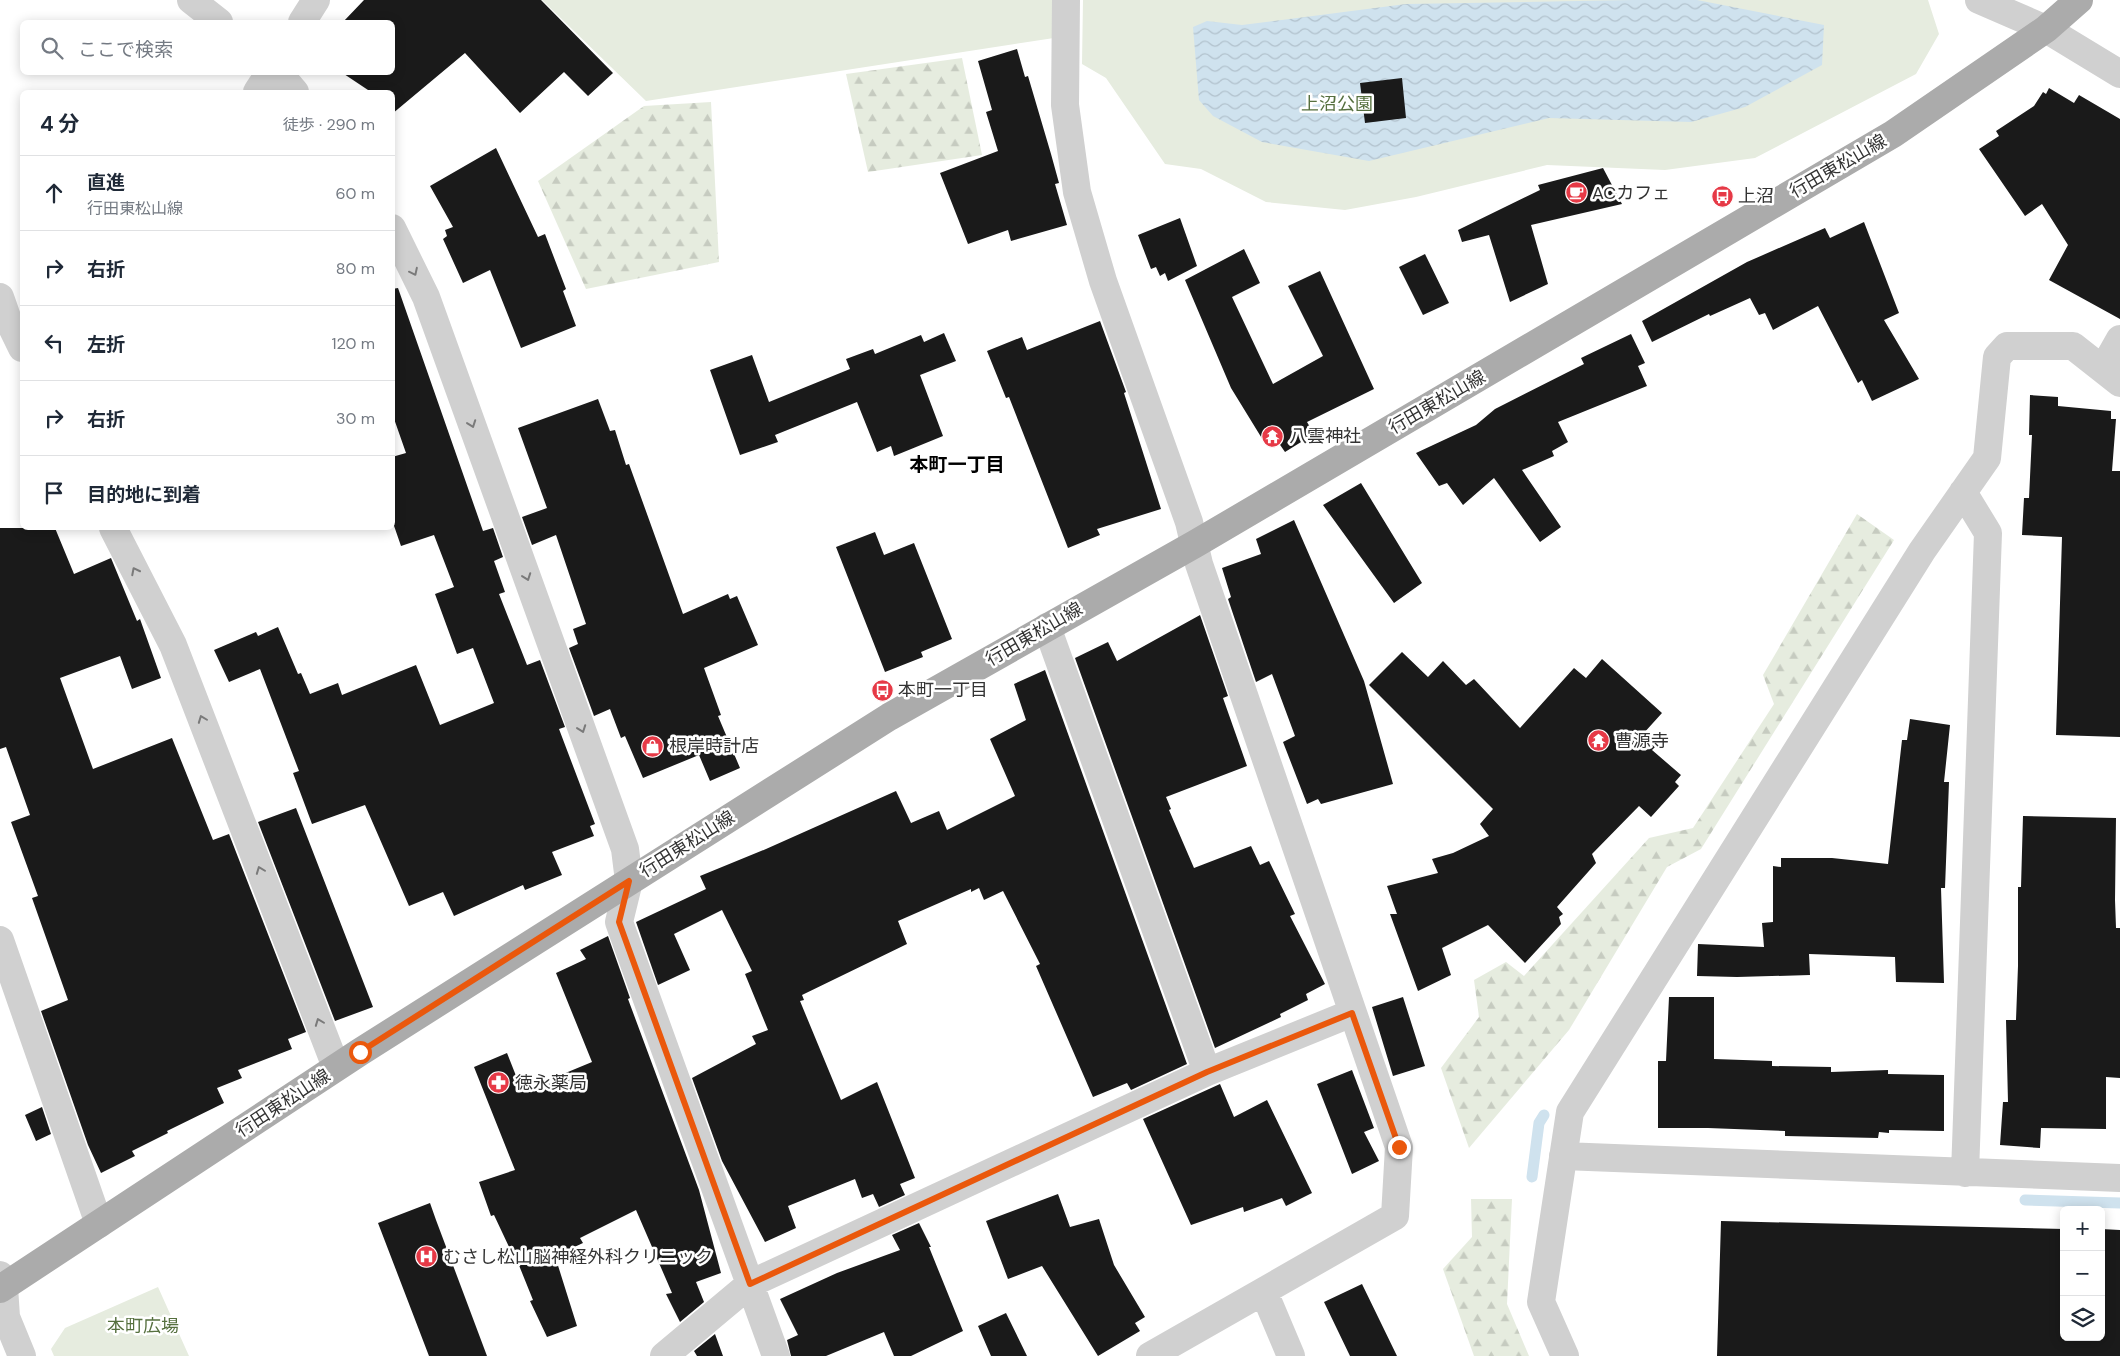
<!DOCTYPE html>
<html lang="ja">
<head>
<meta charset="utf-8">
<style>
  :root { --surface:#fff; --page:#f6f6f7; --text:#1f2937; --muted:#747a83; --line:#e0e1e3 }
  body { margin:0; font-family:"DM Sans","Noto Sans JP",sans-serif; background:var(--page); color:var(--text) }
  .controls { position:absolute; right:15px; bottom:15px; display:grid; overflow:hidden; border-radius:8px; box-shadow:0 2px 12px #0003 }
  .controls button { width:45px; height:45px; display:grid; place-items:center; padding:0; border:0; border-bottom:1px solid var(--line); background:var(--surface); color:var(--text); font:25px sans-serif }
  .stop { position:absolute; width:15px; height:15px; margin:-11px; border:4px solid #ea580c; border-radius:50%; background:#fff }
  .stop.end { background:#ea580c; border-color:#fff; box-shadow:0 1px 5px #0008 }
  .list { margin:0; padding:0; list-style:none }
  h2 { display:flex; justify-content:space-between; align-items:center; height:65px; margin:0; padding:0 20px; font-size:21px }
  h2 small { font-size:16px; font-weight:400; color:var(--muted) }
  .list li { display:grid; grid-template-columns:32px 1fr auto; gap:15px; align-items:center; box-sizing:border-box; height:75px; padding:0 20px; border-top:1px solid var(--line) }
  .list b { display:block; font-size:19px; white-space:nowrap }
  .list p { margin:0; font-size:16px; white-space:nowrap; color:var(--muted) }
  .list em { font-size:16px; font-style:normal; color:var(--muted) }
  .icon { flex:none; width:28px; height:28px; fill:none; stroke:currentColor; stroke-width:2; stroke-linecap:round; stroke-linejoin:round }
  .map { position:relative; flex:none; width:2120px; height:1356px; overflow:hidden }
  .search { position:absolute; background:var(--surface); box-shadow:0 2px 12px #0003; left:20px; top:20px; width:375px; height:55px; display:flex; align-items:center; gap:12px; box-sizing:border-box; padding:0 18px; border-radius:8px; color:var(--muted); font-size:19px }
  .panel { position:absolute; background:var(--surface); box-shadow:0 2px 12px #0003; left:20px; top:90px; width:375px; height:440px; border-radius:8px }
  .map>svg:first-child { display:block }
  .forest { fill:url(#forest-firs) }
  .park { fill:#e6ecdf }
  .water { fill:url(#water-waves) }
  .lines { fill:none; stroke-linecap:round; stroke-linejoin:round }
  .stream { stroke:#cfe2ee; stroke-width:11 }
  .building { fill:#1a1a1a }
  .minor { stroke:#d0d0d0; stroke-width:28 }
  .major { stroke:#ababab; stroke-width:28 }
  .oneway { stroke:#7a7a7a }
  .route { stroke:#ea580c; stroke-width:6 }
  .labels { text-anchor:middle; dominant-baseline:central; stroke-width:5; stroke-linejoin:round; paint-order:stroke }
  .park-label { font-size:18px; fill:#56703f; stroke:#fff }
  .street-label { font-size:18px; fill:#333; stroke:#fff }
  .poi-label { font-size:18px; fill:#333; stroke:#fff; text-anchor:start }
  .neighbourhood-label { font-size:19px; font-weight:bold; fill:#000; stroke:#fff }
</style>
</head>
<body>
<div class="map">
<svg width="2120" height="1356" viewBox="0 0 2120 1356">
  <defs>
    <pattern id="forest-firs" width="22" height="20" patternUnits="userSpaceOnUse" patternTransform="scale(1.25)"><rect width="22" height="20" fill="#e6ecdf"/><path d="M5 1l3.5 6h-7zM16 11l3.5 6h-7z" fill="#c6cbc0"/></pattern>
    <pattern id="water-waves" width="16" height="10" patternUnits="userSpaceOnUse" patternTransform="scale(1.25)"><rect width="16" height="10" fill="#cfe2ee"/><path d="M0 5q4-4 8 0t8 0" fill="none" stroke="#b2c2cd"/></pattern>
  </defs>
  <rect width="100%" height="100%" fill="#fff"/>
  <path class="forest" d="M 962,58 L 982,155 L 868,172 L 846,74 Z
    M 711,102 L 719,262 L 586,289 L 538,181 L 644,106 Z
    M 1857,514 L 1894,540 L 1701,849 L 1667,867 L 1569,1030 L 1469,1148 L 1441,1068 L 1479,1017 L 1474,980 L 1506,962 L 1524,976 L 1649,838 L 1693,828 L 1774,704 L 1763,675 Z
    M 1471,1199 L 1512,1199 L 1507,1304 L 1529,1356 L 1474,1356 L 1443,1269 L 1472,1237 Z"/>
  <path class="park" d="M 542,0 L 1054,0 L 1054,38 L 646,101 Z
    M 1083,0 L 1928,0 L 1939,34 L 1916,74 L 1755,158 L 1665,170 L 1547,165 L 1416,197 L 1345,210 L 1266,202 L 1201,169 L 1165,164 L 1106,78 L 1082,64 Z
    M 158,1287 L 189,1356 L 54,1356 L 51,1349 L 65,1328 Z"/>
  <path class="water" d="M 1633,0 L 1697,0 L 1824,25 L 1822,65 L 1745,107 L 1691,122 L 1549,118 L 1369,161 L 1262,142 L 1213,116 L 1199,100 L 1193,27 L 1207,21 L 1242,25 L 1406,4 Z"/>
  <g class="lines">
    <path class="stream" d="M 1532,1177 L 1539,1123 L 1544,1115
      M 2025,1200 L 2120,1203"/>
  </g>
  <path class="building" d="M 364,0 L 541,0 L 613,73 L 588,96 L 564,72 L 520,113 L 465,53 L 392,114 L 392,92 L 371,92 L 341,72 L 392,72 L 392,22 L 343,22 Z
    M 1017,49 L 1025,77 L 1028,76 L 1051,154 L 1059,183 L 1055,184 L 1067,225 L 1011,241 L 1008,230 L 968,244 L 940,173 L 998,151 L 986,112 L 992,110 L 978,61 Z
    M 1402,78 L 1406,118 L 1365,123 L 1360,83 Z
    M 2049,88 L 2074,103 L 2079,95 L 2120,119 L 2120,319 L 2049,280 L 2068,245 L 2042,204 L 2025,216 L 1979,149 L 1999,136 L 1996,131 L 2034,106 L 2043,92 L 2046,94 Z
    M 496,148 L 538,237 L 545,234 L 566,289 L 563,291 L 576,326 L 521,348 L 490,270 L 463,283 L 443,239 L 447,236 L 445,230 L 453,227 L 430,186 Z
    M 1603,168 L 1622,204 L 1531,225 L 1548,284 L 1510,302 L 1489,235 L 1462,242 L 1458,230 L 1540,190 L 1538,185 Z
    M 1180,218 L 1197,266 L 1168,281 L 1165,273 L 1160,276 L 1156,267 L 1151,269 L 1138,235 Z
    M 1864,222 L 1899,313 L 1884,320 L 1919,379 L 1872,401 L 1862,380 L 1858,383 L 1818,306 L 1773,330 L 1765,313 L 1759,315 L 1750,298 L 1710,316 L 1709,314 L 1652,342 L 1642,321 L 1747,262 L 1825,228 L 1830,238 Z
    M 1244,249 L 1260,283 L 1232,297 L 1273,384 L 1323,356 L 1288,286 L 1320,271 L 1374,389 L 1307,422 L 1314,434 L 1285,452 L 1276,439 L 1266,445 L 1231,388 L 1185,280 Z
    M 1425,254 L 1449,303 L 1423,315 L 1399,267 Z
    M 398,288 L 483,531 L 493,528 L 503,557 L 494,561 L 505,592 L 499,594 L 527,665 L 540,660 L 565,727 L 559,729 L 595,824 L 590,826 L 594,836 L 552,852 L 562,875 L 525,890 L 523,885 L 454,916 L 443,892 L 409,906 L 365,805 L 312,824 L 293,773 L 299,771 L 260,669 L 229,682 L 214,650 L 256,632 L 258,636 L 278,627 L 298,674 L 301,673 L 310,694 L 338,683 L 342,695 L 416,665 L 440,725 L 494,703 L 473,648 L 457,654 L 435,594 L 454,587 L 434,535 L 401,546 L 392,520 L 392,457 L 406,453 L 392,413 L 392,289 Z
    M 1100,321 L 1126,392 L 1124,393 L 1161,509 L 1097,529 L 1100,535 L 1068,548 L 1009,397 L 1006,398 L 987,351 L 1022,337 L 1027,350 Z
    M 944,333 L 956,361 L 920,375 L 943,436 L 894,456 L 891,446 L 877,452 L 857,402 L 775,435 L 778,442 L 740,455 L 710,370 L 752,355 L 769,402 L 850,369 L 846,359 L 873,349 L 875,354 L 921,335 L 924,342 Z
    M 1631,334 L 1645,363 L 1638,366 L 1647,386 L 1558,422 L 1568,442 L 1552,451 L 1554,456 L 1522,470 L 1561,527 L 1540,542 L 1494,478 L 1463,505 L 1447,483 L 1439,486 L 1416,453 L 1476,425 L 1495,409 L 1584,364 L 1581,358 Z
    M 2030,395 L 2058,397 L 2058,406 L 2111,411 L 2111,419 L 2116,419 L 2112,471 L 2120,471 L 2120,737 L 2056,735 L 2062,537 L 2022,535 L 2024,498 L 2029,498 L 2032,435 L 2029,435 Z
    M 598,399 L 610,431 L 615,430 L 626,465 L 629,464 L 683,614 L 728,594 L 730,599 L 737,596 L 758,645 L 704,668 L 721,715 L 718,716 L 740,768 L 710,781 L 699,755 L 643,778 L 625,736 L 621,738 L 610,709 L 594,716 L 569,648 L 578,644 L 573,629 L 586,624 L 556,535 L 532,545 L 522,517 L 547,508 L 518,428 Z
    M 1361,483 L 1422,583 L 1394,603 L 1323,505 Z
    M 1294,520 L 1364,681 L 1393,784 L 1321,804 L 1318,799 L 1307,804 L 1283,742 L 1295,736 L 1272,674 L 1256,682 L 1228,599 L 1231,597 L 1222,568 L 1261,554 L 1256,539 Z
    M 0,528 L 55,528 L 74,574 L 111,558 L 137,621 L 140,619 L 161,678 L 132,689 L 120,656 L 60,678 L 93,769 L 172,738 L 213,840 L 229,834 L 306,1032 L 288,1039 L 292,1049 L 238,1070 L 242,1078 L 217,1088 L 224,1103 L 167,1131 L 168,1133 L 132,1151 L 135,1156 L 101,1173 L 88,1145 L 41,1011 L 68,1000 L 32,898 L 38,896 L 11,822 L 30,815 L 6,747 L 0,749 Z
    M 875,532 L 884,555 L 914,543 L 952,639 L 921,652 L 923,657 L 885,672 L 836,547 Z
    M 1200,615 L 1228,696 L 1223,698 L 1247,766 L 1166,797 L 1171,809 L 1169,810 L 1194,868 L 1251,846 L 1260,865 L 1269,861 L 1295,914 L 1290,916 L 1325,984 L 1306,994 L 1308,1000 L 1280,1014 L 1281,1017 L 1215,1048 L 1075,658 L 1108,642 L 1117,661 Z
    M 1402,652 L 1428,677 L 1443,661 L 1466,685 L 1474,679 L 1520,728 L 1574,668 L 1586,678 L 1602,659 L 1662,713 L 1643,734 L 1656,746 L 1652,750 L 1681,775 L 1675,782 L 1679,786 L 1651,817 L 1639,806 L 1592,854 L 1596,863 L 1557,907 L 1563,914 L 1559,917 L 1561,924 L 1525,963 L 1488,925 L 1442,948 L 1451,975 L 1418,991 L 1390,914 L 1397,914 L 1387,886 L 1438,873 L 1432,859 L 1453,853 L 1489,836 L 1480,824 L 1493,809 L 1369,685 Z
    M 1045,670 L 1187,1064 L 1131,1090 L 1127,1083 L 1093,1097 L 1036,966 L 1040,964 L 1003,891 L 984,900 L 979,888 L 971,892 L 971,889 L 898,921 L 907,944 L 802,995 L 804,1000 L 800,1001 L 841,1100 L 877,1082 L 915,1178 L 900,1184 L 905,1195 L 879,1207 L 873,1194 L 862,1198 L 855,1179 L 788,1206 L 796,1228 L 765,1242 L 722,1161 L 692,1078 L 756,1044 L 752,1036 L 768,1030 L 745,974 L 752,971 L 722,910 L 674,934 L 690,970 L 658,985 L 636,922 L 706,889 L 700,876 L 766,849 L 896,791 L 911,823 L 939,811 L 947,830 L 1015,796 L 990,739 L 1026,720 L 1014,684 Z
    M 1910,719 L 1950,725 L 1944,782 L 1949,782 L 1945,888 L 1941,888 L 1944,983 L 1896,982 L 1895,957 L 1809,954 L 1810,975 L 1737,977 L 1697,976 L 1698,944 L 1764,947 L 1762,923 L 1773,922 L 1773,866 L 1781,867 L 1781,858 L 1832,858 L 1888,864 L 1902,740 L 1907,740 Z
    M 296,808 L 373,1007 L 335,1021 L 258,822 Z
    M 2023,816 L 2116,818 L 2115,900 L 2116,928 L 2120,928 L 2120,1078 L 2106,1077 L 2106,1129 L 2041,1128 L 2040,1148 L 2000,1145 L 2003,1102 L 2008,1102 L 2006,1020 L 2016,1020 L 2018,966 L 2018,887 L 2021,887 Z
    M 608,936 L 630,998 L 628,999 L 699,1190 L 721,1273 L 696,1282 L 704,1302 L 680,1322 L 666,1294 L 672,1293 L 636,1210 L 580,1238 L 583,1243 L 555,1256 L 577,1326 L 547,1337 L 530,1301 L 533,1300 L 512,1248 L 510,1249 L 494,1215 L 491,1216 L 479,1182 L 515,1170 L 474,1067 L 507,1053 L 522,1091 L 592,1062 L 556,973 L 586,959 L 580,950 Z
    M 1403,997 L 1425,1066 L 1393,1076 L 1372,1007 Z
    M 1669,997 L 1714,997 L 1714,1059 L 1772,1061 L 1772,1066 L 1831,1067 L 1831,1072 L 1888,1070 L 1888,1074 L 1944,1075 L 1944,1131 L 1889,1130 L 1889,1133 L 1879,1132 L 1878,1138 L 1785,1136 L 1785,1131 L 1708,1128 L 1658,1128 L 1658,1061 L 1666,1061 Z
    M 1352,1070 L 1374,1128 L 1364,1132 L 1379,1161 L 1352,1174 L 1317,1084 Z
    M 1220,1084 L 1234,1117 L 1267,1100 L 1312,1193 L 1286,1206 L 1282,1198 L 1244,1212 L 1243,1207 L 1191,1225 L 1143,1119 Z
    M 42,1107 L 51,1134 L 36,1141 L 25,1115 Z
    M 1058,1194 L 1070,1227 L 1099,1219 L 1114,1265 L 1145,1317 L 1135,1323 L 1140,1331 L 1098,1356 L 1042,1266 L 1008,1279 L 986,1221 Z
    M 430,1203 L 436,1220 L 487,1356 L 429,1356 L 378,1223 Z
    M 1721,1221 L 2064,1229 L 2064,1337 L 2101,1337 L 2101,1229 L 2120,1230 L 2120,1356 L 1717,1356 Z
    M 919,1223 L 931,1247 L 929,1247 L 963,1331 L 911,1356 L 894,1356 L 884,1332 L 826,1356 L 791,1356 L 787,1340 L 798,1335 L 780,1299 L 837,1273 L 900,1250 L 892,1235 Z
    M 1362,1284 L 1397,1356 L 1350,1356 L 1324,1302 Z
    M 1006,1313 L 1027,1356 L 991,1356 L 978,1326 Z
    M 715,1334 L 723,1356 L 697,1356 L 694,1351 Z"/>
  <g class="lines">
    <path class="minor" d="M 191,0 L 219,22
      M 1066,0 L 1065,105 L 1077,192 L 1103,281 L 1189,522 L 1199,564 L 1399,1147 L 1395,1216 L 1150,1356
      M 1979,0 L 2046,29 L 2120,74
      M 302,22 L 316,0
      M 278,72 L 295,92
      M 257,92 L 270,72
      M 392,228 L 426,297 L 625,849 L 629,881 L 619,922 L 776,1356
      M 0,297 L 7,317 L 22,348
      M 2103,369 L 2120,339
      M 1963,492 L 1988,533 L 1965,1173
      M 113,528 L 173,645 L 336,1067
      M 1047,627 L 1207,1072
      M 0,940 L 99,1224
      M 1563,1156 L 2120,1178
      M 0,1275 L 4,1287 L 6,1317 L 22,1356
      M 1264,1292 L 1291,1356
      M 664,1356 L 750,1284 L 1207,1072 L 1352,1013
      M 1565,1356 L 1541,1302 L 1570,1112 L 1922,551 L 1987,458 L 1997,357 L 2007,346 L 2073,346 L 2120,383"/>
    <path class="major" d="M 0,1289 L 360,1052 L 889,717 L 1195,544 L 1893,134 L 2046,29 L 2079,0"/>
  </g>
  <defs><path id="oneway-chevron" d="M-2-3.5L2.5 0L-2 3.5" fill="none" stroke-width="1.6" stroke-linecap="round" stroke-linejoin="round" transform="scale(1.25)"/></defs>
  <g class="oneway">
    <use href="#oneway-chevron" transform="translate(414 272) rotate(64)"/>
    <use href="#oneway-chevron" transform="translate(472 424) rotate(70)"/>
    <use href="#oneway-chevron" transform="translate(135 571) rotate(-117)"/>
    <use href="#oneway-chevron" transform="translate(527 577) rotate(70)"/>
    <use href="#oneway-chevron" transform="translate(202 719) rotate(-111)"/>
    <use href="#oneway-chevron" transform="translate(582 729) rotate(70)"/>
    <use href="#oneway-chevron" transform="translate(260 870) rotate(-111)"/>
    <use href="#oneway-chevron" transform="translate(319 1022) rotate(-111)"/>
  </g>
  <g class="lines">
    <path class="route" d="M 360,1052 L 629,881 L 619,922 L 750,1284 L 1207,1072 L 1352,1013 L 1399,1147"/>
  </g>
  <defs>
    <symbol id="cafe-disc" viewBox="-11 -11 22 22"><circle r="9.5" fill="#e63946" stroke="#fff"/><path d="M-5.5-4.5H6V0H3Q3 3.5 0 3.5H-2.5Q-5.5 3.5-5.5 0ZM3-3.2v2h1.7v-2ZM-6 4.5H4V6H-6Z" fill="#fff"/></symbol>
    <symbol id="bus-disc" viewBox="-11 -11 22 22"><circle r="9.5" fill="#e63946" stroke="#fff"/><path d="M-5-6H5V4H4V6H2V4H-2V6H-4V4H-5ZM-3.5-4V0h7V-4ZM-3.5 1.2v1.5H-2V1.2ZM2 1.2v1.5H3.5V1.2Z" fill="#fff"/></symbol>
    <symbol id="temple-disc" viewBox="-11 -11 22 22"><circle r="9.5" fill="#e63946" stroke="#fff"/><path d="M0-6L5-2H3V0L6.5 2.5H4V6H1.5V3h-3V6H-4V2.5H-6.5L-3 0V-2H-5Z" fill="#fff"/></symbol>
    <symbol id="shop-disc" viewBox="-11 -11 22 22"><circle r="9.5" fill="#e63946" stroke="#fff"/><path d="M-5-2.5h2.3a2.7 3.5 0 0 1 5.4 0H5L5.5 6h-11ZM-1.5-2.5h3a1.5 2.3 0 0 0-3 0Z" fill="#fff"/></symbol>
    <symbol id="pharmacy-disc" viewBox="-11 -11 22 22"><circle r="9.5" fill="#e63946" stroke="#fff"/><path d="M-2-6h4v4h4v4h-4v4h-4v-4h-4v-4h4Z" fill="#fff"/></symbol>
    <symbol id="hospital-disc" viewBox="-11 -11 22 22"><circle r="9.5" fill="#e63946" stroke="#fff"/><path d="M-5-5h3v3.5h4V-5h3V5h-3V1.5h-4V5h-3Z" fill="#fff"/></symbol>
  </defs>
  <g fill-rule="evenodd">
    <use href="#cafe-disc" x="1564" y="180" width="25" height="25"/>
    <use href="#bus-disc" x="1710" y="184" width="25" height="25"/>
    <use href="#temple-disc" x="1260" y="424" width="25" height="25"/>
    <use href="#bus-disc" x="870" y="678" width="25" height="25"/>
    <use href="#temple-disc" x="1586" y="728" width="25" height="25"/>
    <use href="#shop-disc" x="640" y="734" width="25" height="25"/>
    <use href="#pharmacy-disc" x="486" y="1070" width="25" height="25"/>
    <use href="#hospital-disc" x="414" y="1244" width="25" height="25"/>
  </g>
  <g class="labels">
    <g class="park-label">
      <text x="1337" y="104">上沼公園</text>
      <text x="143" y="1326">本町広場</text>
    </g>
    <g class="street-label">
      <text transform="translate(1838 166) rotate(-30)">行田東松山線</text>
      <text transform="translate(1437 402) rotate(-30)">行田東松山線</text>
      <text transform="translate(1034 634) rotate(-30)">行田東松山線</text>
      <text transform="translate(687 844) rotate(-32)">行田東松山線</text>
      <text transform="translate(283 1103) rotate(-33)">行田東松山線</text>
    </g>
    <g class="poi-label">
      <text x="1592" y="193">ACカフェ</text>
      <text x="1738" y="196">上沼</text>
      <text x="1289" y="436">八雲神社</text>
      <text x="898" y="690">本町一丁目</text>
      <text x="1615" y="741">曹源寺</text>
      <text x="669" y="746">根岸時計店</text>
      <text x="515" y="1083">徳永薬局</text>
      <text x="443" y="1257">むさし松山脳神経外科クリニック</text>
    </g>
    <g class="neighbourhood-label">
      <text x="957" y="464">本町一丁目</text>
    </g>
  </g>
</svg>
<div class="controls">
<button>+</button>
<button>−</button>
<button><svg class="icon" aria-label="layers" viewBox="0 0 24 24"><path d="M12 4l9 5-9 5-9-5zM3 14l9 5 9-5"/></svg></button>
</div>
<div class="stop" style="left:360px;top:1052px"></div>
<div class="stop end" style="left:1399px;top:1147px"></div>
<div class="search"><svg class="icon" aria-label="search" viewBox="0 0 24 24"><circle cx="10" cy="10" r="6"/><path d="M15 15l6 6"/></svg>ここで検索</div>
<section class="panel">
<h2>4 分<small>徒歩 · 290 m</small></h2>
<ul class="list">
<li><svg class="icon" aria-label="ahead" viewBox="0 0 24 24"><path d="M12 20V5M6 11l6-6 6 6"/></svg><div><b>直進</b><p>行田東松山線</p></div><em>60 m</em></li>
<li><svg class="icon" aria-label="right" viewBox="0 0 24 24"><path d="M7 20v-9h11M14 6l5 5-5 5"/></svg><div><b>右折</b></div><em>80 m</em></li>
<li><svg class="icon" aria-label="left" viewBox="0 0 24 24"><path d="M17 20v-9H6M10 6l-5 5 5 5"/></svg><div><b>左折</b></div><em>120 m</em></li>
<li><svg class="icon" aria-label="right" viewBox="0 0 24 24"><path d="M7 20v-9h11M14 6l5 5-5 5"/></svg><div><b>右折</b></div><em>30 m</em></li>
<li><svg class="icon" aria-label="arrive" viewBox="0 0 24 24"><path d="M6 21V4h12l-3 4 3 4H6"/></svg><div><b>目的地に到着</b></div></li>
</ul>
</section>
</div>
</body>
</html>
